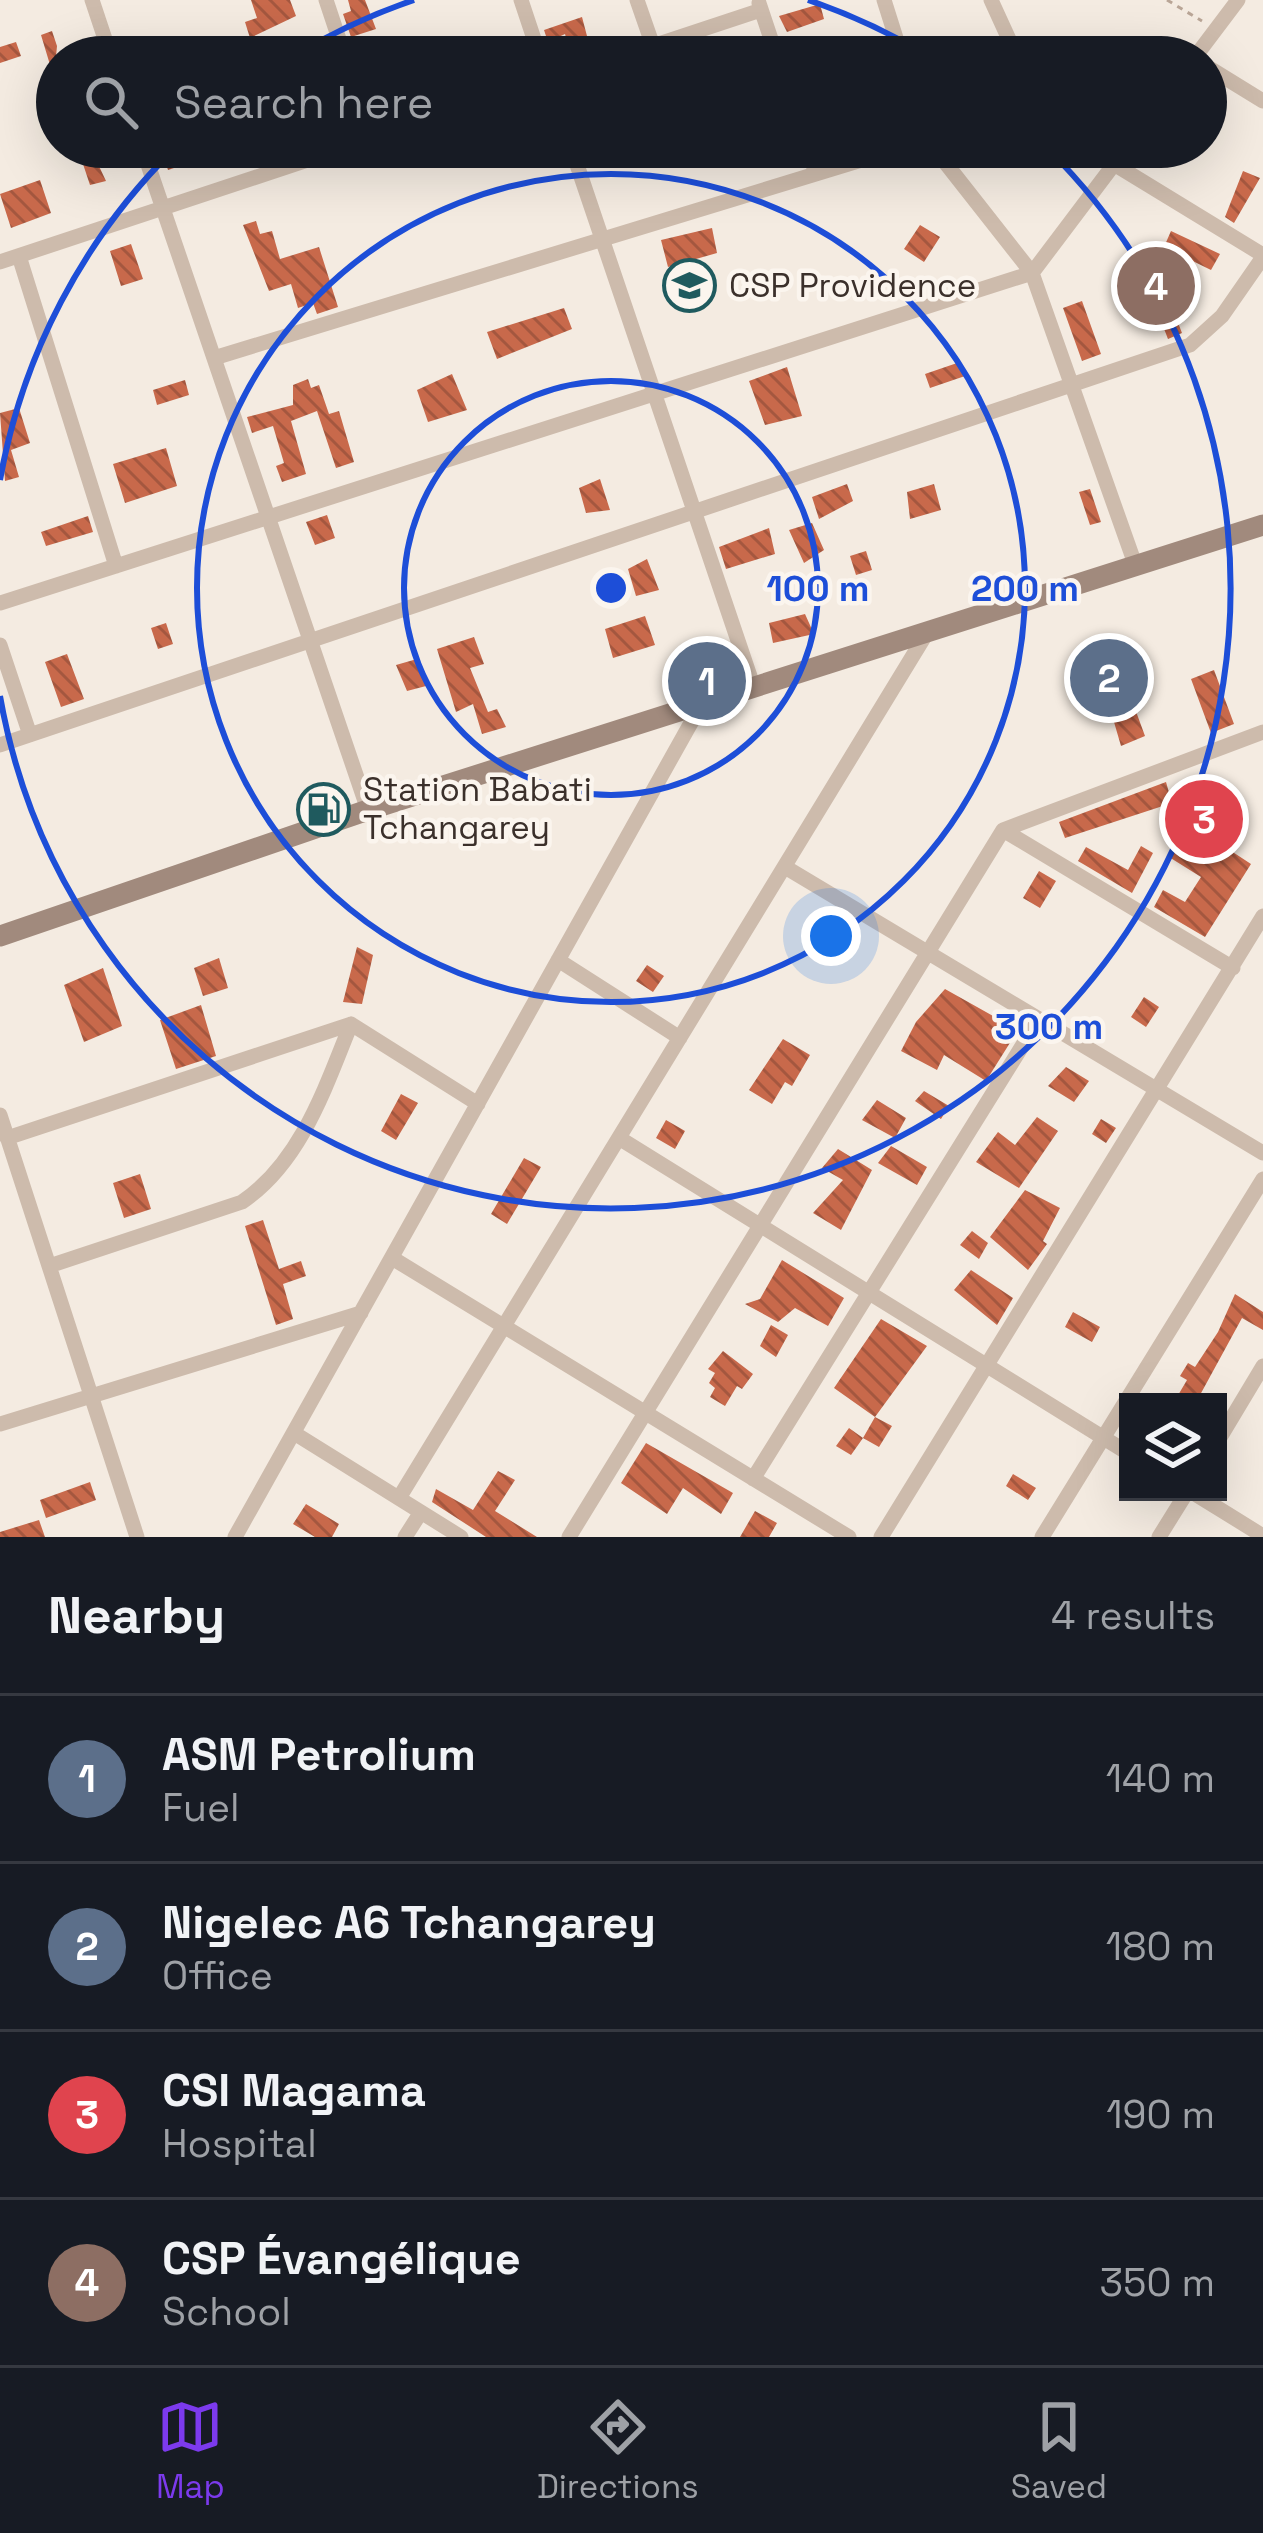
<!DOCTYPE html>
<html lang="en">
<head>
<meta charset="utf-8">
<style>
  :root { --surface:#171b24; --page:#242831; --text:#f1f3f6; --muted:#9ea1a6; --line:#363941; --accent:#7c3aed }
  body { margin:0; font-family:"Space Grotesk",sans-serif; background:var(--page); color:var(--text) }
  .controls { position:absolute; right:36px; bottom:36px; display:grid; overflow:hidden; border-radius:0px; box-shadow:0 12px 48px #0002 }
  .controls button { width:108px; height:108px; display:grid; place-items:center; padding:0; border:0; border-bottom:3px solid var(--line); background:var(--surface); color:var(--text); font:60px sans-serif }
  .you { position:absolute; left:831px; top:936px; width:42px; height:42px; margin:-30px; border:9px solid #fff; border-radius:50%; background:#1a73e8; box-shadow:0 0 0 18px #1a73e833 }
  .badge { display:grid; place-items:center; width:78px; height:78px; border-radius:50%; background:var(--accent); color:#fff; font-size:39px; font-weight:700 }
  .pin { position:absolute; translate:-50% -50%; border:6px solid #fff; box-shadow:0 3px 12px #0006 }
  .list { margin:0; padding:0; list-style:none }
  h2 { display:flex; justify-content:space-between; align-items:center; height:156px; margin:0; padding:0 48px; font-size:51px }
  h2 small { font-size:39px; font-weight:400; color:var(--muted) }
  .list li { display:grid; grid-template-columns:78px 1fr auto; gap:36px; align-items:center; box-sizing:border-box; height:168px; padding:0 48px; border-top:3px solid var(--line) }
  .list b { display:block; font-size:45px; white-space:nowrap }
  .list p { margin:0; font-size:39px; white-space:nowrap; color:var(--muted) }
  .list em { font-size:39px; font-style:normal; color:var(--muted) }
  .icon { flex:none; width:66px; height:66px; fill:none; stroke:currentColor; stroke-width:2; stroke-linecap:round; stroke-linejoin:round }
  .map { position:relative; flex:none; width:1263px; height:1537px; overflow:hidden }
  .search { position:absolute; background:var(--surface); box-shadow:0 12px 48px #0002; left:36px; right:36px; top:36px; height:132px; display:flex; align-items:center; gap:30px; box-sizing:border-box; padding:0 42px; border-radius:66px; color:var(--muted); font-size:45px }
  .sheet { height:828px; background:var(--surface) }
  nav { display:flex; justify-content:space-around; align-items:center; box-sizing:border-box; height:168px; border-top:3px solid var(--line); background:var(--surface); font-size:33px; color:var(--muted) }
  nav a { display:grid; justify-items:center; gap:6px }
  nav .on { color:var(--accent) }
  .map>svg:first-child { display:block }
  .building { fill:url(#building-back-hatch) }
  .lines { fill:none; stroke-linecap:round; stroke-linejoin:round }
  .path { stroke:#b9a596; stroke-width:3; stroke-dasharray:6 6; stroke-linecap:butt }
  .minor { stroke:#cdbbac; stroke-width:15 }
  .secondary { stroke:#a18a7d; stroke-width:21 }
  .ring { fill:none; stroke:#1d4ed8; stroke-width:6 }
  .labels { text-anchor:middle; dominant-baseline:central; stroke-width:9; stroke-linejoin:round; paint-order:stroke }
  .poi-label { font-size:33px; fill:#3b302b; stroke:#fbf5ee; text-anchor:start }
  .centre { fill:#1d4ed8; stroke:#fbf5ee; stroke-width:6 }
  .ring-label { font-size:36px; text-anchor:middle; font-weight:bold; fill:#1d4ed8; stroke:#fbf5ee; stroke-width:9; stroke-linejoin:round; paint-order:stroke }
</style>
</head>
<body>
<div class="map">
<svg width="1263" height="1537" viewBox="0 0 1263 1537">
  <defs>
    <pattern id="building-back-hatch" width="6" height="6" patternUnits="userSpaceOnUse" patternTransform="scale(3)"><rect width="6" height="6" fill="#c8694b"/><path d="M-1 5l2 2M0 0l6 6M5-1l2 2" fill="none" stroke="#a4573f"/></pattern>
  </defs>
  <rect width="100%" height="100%" fill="#f4ebe1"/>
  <path class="building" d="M 251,0 L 290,0 L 296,16 L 250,38 L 245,22 L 257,18 Z
    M 348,0 L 365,0 L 376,29 L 351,37 L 343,14 L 351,11 Z
    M 820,4 L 824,19 L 787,32 L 779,16 Z
    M 582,17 L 587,36 L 567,41 L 565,34 L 548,42 L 544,30 Z
    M 52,31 L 57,46 L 54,78 L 41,35 Z
    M 309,37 L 316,57 L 285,57 L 281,47 Z
    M 16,42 L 21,56 L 0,63 L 0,47 Z
    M 512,42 L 517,57 L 476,57 L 476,56 Z
    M 90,147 L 106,181 L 90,185 L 78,149 Z
    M 200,147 L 204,158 L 168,170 L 163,155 Z
    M 750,147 L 769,147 L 774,161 L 758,167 Z
    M 1243,171 L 1260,178 L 1234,223 L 1225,217 Z
    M 40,180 L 51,213 L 11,228 L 0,194 Z
    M 256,221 L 260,234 L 272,231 L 280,259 L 319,247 L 338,307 L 317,314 L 313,303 L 298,308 L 291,284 L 269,291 L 243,225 Z
    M 920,225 L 940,237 L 924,262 L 904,249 Z
    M 712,228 L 717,253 L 668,267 L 661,240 Z
    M 1171,231 L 1220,254 L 1211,270 L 1164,247 Z
    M 131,244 L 143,279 L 121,286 L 110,251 Z
    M 1082,301 L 1101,354 L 1082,361 L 1063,308 Z
    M 564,308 L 572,329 L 497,359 L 487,332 Z
    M 1175,315 L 1182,333 L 1168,339 L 1161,321 Z
    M 960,362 L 965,376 L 930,388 L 925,374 Z
    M 787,367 L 802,416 L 765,425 L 749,381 Z
    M 452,374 L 467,410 L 428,422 L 417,390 Z
    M 308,379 L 311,388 L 319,385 L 329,414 L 339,411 L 354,462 L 336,468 L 317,411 L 291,421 L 306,474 L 282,482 L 276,466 L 284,463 L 273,426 L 252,433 L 247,417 L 293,405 L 293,385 Z
    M 185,380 L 189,395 L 157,405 L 153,390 Z
    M 19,408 L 30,443 L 11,450 L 19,477 L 5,481 L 0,413 Z
    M 166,448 L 177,486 L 125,503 L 113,464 Z
    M 600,479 L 610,510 L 586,513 L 579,488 Z
    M 847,484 L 853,501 L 819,519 L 812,497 Z
    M 934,484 L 941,510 L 910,519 L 907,492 Z
    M 1090,489 L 1101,522 L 1090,525 L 1079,492 Z
    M 327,515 L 335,538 L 315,545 L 306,522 Z
    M 88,516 L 93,532 L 46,546 L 41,532 Z
    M 812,523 L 824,550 L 804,563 L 789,530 Z
    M 769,528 L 775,554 L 726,569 L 719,547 Z
    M 866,551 L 872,570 L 856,575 L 850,556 Z
    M 647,559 L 659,590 L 636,596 L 628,569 Z
    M 805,614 L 814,634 L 773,643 L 769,623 Z
    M 645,616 L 655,645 L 613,658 L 605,629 Z
    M 166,623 L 173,644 L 158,649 L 151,628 Z
    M 474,637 L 484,664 L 470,668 L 488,712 L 497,709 L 506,727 L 482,734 L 473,704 L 456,712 L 437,649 Z
    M 67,654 L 84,699 L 61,707 L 45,662 Z
    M 1109,657 L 1111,666 L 1126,662 L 1133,685 L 1127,687 L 1145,736 L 1121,746 L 1107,698 L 1099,696 L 1093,675 L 1097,675 L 1093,662 Z
    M 417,659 L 426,686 L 407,691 L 396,665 Z
    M 1214,670 L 1234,724 L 1211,733 L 1191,679 Z
    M 1166,782 L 1172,803 L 1065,838 L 1059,822 Z
    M 1180,842 L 1211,862 L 1222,845 L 1251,864 L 1205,937 L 1154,907 L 1163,890 L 1185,902 L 1201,877 L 1169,857 Z
    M 1141,846 L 1153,853 L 1132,893 L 1078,861 L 1086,847 L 1128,870 Z
    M 1039,871 L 1056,881 L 1040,908 L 1023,898 Z
    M 357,947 L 373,955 L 362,1004 L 343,1002 Z
    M 219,958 L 228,988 L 203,996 L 194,968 Z
    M 647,965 L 664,976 L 653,992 L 636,981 Z
    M 103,968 L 122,1026 L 84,1042 L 64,985 Z
    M 945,989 L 1018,1030 L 986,1081 L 944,1055 L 937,1070 L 901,1051 L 916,1022 Z
    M 1144,997 L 1159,1007 L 1146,1027 L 1131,1017 Z
    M 201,1005 L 216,1056 L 176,1069 L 160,1020 Z
    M 783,1039 L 810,1055 L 792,1086 L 785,1082 L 772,1104 L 749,1090 Z
    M 1066,1067 L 1089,1081 L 1074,1102 L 1048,1086 Z
    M 924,1091 L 949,1106 L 941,1119 L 915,1101 Z
    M 401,1094 L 418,1103 L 396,1140 L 381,1131 Z
    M 877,1100 L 906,1118 L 895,1138 L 862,1120 Z
    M 1037,1117 L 1058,1131 L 1019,1188 L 976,1162 L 998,1132 L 1015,1145 Z
    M 1101,1119 L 1116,1128 L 1106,1143 L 1092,1134 Z
    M 666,1120 L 685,1131 L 675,1149 L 656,1138 Z
    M 891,1146 L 927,1167 L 917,1185 L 878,1163 Z
    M 838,1149 L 872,1170 L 841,1230 L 813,1213 L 843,1180 L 822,1168 Z
    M 524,1158 L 541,1167 L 507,1224 L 491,1214 Z
    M 140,1174 L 151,1209 L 124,1218 L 113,1183 Z
    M 1025,1190 L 1060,1208 L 1043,1241 L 1047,1244 L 1028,1270 L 990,1237 Z
    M 263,1220 L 279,1269 L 301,1261 L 306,1276 L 283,1284 L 293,1319 L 276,1325 L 245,1226 Z
    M 972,1231 L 988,1243 L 979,1259 L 960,1245 Z
    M 782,1260 L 844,1298 L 828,1326 L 795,1308 L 778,1322 L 745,1304 L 760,1299 Z
    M 971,1270 L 1013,1298 L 997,1325 L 954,1290 Z
    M 1235,1294 L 1263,1312 L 1263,1330 L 1242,1318 L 1200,1395 L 1212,1402 L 1174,1402 L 1187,1380 L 1180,1376 L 1188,1363 L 1195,1367 L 1218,1332 Z
    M 1073,1312 L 1100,1327 L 1092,1342 L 1065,1327 Z
    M 881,1319 L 927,1346 L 875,1417 L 834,1388 Z
    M 771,1325 L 788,1335 L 776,1357 L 760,1346 Z
    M 723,1351 L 753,1374 L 742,1389 L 737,1386 L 725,1406 L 710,1397 L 715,1388 L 709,1383 L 715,1373 L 708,1369 Z
    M 875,1417 L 892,1426 L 879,1447 L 863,1438 Z
    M 849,1428 L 863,1438 L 851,1455 L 836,1446 Z
    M 646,1443 L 733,1493 L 721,1514 L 683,1488 L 667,1514 L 621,1483 Z
    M 498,1471 L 515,1480 L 495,1511 L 537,1537 L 486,1537 L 432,1502 L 436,1489 L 473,1510 Z
    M 1013,1474 L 1036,1488 L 1028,1500 L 1006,1486 Z
    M 90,1482 L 96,1500 L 46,1518 L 40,1500 Z
    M 306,1504 L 339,1524 L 332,1537 L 315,1537 L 293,1524 Z
    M 755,1511 L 777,1523 L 769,1537 L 740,1537 Z
    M 39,1520 L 45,1537 L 0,1537 L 0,1532 Z"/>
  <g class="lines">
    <path class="path" d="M 1167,0 L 1202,21"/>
    <path class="minor" d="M 92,0 L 111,57
      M 326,0 L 345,57
      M 521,0 L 540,57
      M 637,0 L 653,46
      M 884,0 L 902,57
      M 991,0 L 1017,57
      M 759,3 L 777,57
      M 619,57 L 761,10
      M 1195,57 L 1238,0
      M 1206,66 L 1263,101
      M 142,147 L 368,810
      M 571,147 L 754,688
      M 807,147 L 816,174
      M 933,147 L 1032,273 L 1135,564
      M 1114,164 L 1263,255
      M 19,256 L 116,566
      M 0,262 L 347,147
      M 214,358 L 904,147
      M 0,603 L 1032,273 L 1127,147
      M 0,645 L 30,735
      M 0,745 L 1190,345 L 1222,316 L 1263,257
      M 1003,830 L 1233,968
      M 785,867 L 1263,1153
      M 558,960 L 680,1038
      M 0,1115 L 137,1537
      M 7,1138 L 351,1024 L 478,1104
      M 619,1138 L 1128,1453
      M 392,1258 L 849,1537
      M 49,1266 L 242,1202 C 301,1162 325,1088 351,1024
      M 0,1424 L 361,1313
      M 294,1433 L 461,1537
      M 1218,1441 L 1263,1366
      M 753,1479 L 1039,1019
      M 1192,1492 L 1263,1536
      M 399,1498 L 928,631
      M 235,1537 L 701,705
      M 405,1537 L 421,1512
      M 569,1537 L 1003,830 L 1263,732
      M 881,1537 L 1263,916
      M 1042,1537 L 1263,1179
      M 1159,1537 L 1187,1492"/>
    <path class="secondary" d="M 0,936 L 368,810 L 1263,525"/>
  </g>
  <g class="ring">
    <circle cx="611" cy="588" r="207"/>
    <circle cx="611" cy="588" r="414"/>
    <path d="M0 480A620 620 0 0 1 173 150M292 57A620 620 0 0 1 414 0M808 0A620 620 0 0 1 930 57M1049 150A620 620 0 1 1 0 696"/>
  </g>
  <defs>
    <symbol id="school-ring" viewBox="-11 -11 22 22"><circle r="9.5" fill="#fbf5ee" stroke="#1f5a5e" stroke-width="1.5"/><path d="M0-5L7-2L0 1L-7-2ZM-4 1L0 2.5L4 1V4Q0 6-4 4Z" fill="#1f5a5e"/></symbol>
    <symbol id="fuel-ring" viewBox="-11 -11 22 22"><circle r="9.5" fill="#fbf5ee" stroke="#1f5a5e" stroke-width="1.5"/><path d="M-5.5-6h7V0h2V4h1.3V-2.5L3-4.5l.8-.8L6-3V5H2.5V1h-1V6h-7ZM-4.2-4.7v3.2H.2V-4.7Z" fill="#1f5a5e"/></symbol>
  </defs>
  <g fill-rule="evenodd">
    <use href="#school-ring" x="660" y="256" width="59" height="59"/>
    <use href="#fuel-ring" x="294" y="780" width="59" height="59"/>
  </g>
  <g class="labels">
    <g class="poi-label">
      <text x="729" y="286">CSP Providence</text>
      <text x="363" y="790">Station Babati<tspan x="363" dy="38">Tchangarey</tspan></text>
    </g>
  </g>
  <circle cx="611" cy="588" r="18" class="centre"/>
  <g class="ring-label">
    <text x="818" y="601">100 m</text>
    <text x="1025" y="601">200 m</text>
    <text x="1049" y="1039">300 m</text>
  </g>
</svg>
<div class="controls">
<button><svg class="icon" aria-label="layers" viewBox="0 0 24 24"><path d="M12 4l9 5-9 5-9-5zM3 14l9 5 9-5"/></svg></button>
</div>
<div class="you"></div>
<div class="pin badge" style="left:707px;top:681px;background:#5c6f8a">1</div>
<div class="pin badge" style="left:1109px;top:678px;background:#5c6f8a">2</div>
<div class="pin badge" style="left:1204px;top:819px;background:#e0444e">3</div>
<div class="pin badge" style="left:1156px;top:286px;background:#8d6e63">4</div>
<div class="search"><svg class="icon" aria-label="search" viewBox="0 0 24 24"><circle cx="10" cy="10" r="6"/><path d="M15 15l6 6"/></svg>Search here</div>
</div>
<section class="sheet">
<h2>Nearby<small>4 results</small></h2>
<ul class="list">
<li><span class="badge" style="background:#5c6f8a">1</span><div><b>ASM Petrolium</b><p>Fuel</p></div><em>140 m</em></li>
<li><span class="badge" style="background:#5c6f8a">2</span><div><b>Nigelec A6 Tchangarey</b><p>Office</p></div><em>180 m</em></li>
<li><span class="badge" style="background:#e0444e">3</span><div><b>CSI Magama</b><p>Hospital</p></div><em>190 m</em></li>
<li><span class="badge" style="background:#8d6e63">4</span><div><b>CSP Évangélique</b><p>School</p></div><em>350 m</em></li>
</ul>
</section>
<nav>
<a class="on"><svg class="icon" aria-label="map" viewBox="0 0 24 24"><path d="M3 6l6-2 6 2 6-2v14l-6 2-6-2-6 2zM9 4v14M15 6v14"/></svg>Map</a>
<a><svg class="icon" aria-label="directions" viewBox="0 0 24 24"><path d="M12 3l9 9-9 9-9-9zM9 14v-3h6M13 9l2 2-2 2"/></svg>Directions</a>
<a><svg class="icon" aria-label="saved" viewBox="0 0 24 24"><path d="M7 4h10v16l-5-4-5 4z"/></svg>Saved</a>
</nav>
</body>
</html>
